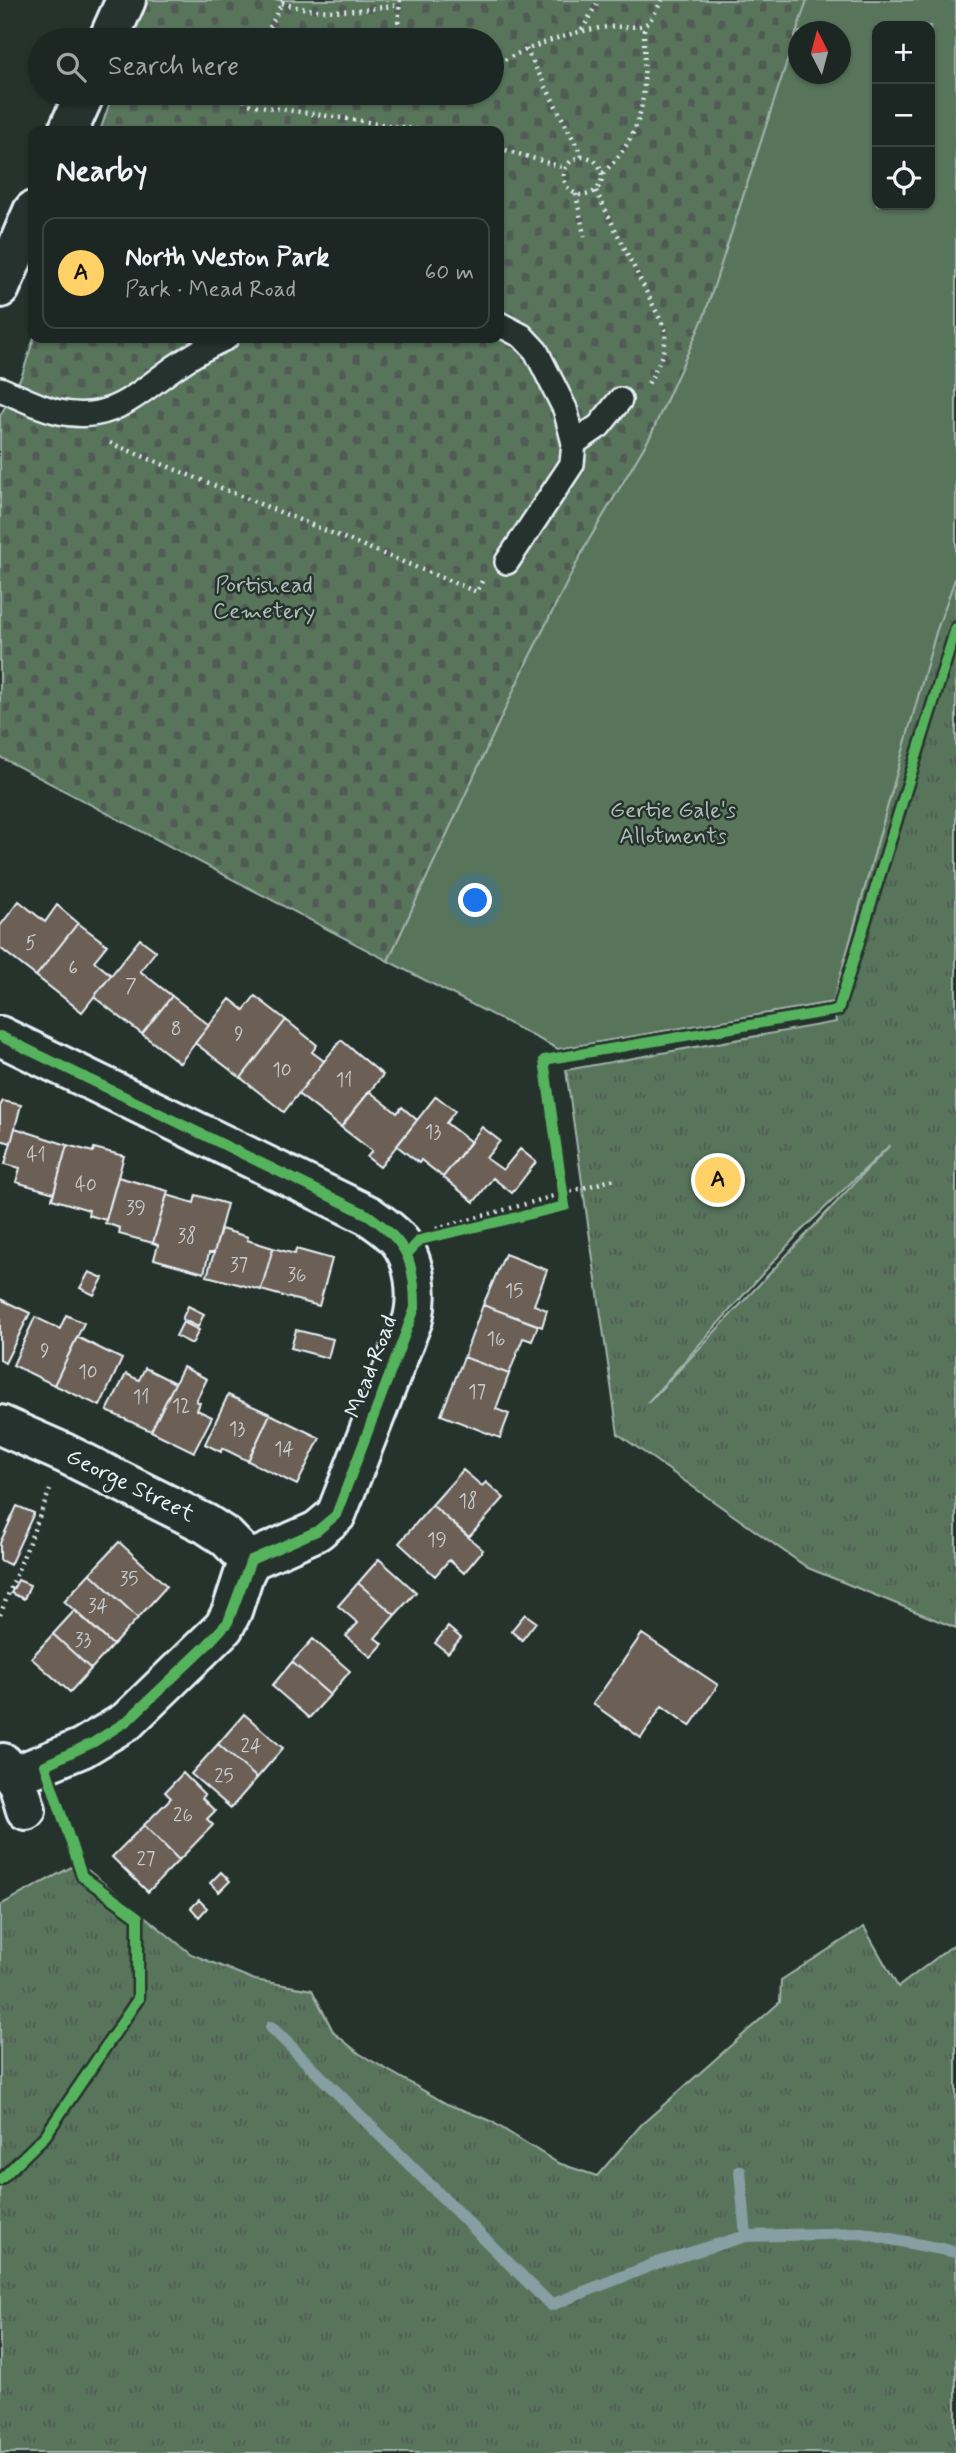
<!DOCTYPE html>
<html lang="en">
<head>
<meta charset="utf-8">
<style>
  :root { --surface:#1c2622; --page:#29322f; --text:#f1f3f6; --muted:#a0a5a5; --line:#3a4340; --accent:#ffd166 }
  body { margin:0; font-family:Mynerve,sans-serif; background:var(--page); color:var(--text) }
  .controls { position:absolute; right:21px; top:21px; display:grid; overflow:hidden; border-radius:14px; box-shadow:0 2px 5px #0004 }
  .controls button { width:63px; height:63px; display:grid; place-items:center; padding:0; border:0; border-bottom:2px solid var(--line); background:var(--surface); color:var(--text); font:35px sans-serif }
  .compass { position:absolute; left:788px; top:21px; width:63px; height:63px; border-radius:50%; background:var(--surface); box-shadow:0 2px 5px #0004; rotate:354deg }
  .you { position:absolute; left:476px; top:901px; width:24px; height:24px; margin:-18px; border:5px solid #fff; border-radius:50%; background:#1a73e8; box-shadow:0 0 0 10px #1a73e833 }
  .badge { display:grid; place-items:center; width:46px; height:46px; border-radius:50%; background:var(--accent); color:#111; font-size:23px; font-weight:700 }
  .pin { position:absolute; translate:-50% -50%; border:4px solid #fff; box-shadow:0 2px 7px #0006 }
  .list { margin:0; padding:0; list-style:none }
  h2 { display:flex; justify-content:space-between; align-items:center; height:91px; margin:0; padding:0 28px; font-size:30px }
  h2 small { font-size:23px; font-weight:400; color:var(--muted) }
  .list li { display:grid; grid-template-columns:46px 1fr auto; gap:21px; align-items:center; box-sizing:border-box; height:112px; margin:0 14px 14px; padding:0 14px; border:2px solid var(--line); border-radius:14px }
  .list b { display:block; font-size:26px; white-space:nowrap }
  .list p { margin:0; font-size:23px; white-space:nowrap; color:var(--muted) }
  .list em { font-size:23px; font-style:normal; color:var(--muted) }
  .icon { flex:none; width:38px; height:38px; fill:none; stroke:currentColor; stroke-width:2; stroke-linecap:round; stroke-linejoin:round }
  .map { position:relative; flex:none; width:956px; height:2453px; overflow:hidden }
  .search { position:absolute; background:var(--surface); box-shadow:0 2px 5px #0004; left:28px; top:28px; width:476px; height:77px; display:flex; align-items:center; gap:18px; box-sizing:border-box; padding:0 24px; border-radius:38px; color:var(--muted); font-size:26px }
  .panel { position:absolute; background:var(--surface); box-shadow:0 2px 5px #0004; left:28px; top:126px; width:476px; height:217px; border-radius:14px }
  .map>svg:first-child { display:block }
  .grass { fill:url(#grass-tufts); stroke:#a0b2aa; stroke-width:2; fill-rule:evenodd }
  .cemetery { fill:url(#cemetery-stones); stroke:#a0b2aa; stroke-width:2 }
  .garden { fill:#59745b; stroke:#a0b2aa; stroke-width:2; fill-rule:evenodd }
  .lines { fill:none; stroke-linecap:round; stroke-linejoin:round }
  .stream { stroke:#859fa2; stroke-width:12 }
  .building { fill:#6c6057; stroke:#e8f1f8; stroke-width:2 }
  .lane-casing { stroke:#e8f1f8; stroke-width:28 }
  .street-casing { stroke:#e8f1f8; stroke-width:44 }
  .secondary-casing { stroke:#e8f1f8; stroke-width:44 }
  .path { stroke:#e8f1f8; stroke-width:4.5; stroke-dasharray:2 5; stroke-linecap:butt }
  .lane { stroke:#26332d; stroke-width:23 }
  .street { stroke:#26332d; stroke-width:38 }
  .secondary { stroke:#26332d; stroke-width:38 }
  .cycleway-casing { stroke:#26332d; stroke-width:15 }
  .cycleway { stroke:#56b35d; stroke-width:10 }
  .labels { text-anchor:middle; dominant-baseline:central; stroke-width:5; stroke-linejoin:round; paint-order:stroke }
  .number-label { font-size:19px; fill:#c9cdd0 }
  .park-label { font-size:23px; fill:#afbfb9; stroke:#26332d }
  .street-label { font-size:23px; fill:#e8f1f8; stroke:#26332d }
</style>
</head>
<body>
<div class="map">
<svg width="956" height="2453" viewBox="0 0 956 2453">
  <defs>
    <pattern id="grass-tufts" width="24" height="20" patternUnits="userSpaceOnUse" patternTransform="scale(1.75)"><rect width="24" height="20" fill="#59745b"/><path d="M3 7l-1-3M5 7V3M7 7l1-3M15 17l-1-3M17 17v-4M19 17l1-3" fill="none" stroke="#4f5c52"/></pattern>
    <pattern id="cemetery-stones" width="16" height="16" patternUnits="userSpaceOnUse" patternTransform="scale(1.75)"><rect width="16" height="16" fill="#59745b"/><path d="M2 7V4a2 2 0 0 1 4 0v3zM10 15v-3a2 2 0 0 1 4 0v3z" fill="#4f5c52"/></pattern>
  </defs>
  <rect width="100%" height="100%" fill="#26332d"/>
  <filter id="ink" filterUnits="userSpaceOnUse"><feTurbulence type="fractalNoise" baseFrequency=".0143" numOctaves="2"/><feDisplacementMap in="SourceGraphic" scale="14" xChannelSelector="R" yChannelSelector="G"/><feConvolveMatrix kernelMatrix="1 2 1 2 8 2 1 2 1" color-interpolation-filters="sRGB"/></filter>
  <g filter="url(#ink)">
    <path class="grass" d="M 956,576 L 956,1628 L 808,1568 L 618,1434 L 566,1070 L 836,1022 L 833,1002 L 936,632 ZM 890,1145 L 649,1402 L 648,1402 L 799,1233 Z
      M 79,1863 L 191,1954 L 255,1980 L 312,1990 L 334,2033 L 360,2054 L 447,2104 L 489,2120 L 558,2163 L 597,2176 L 641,2125 L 780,2002 L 781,1980 L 864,1927 L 898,1987 L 956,1943 L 956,2453 L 0,2453 L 0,1905 Z"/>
    <path class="cemetery" d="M 148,0 L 807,0 L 704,317 L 650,437 L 586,545 L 528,660 L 388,961 L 0,757 L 0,416 L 22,375 L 34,338 L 499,338 L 499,131 L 100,131 L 113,93 L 492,93 L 492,40 L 130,40 L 135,24 Z"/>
    <path class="garden" d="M 807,0 L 956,0 L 956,576 L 936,632 L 833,1002 L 558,1049 L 388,961 L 528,660 L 586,545 L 650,437 L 704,317 ZM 877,26 L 930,26 L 930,205 L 877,205 ZM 799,32 L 841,32 L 841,74 L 799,74 Z"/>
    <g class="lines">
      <path class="stream" d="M 271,2027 L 551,2305 L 657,2263 L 746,2236 L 861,2233 L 956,2252
        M 740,2171 L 746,2236"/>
    </g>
    <path class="building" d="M 19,901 L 45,922 L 57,905 L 78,923 L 36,976 L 0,948 L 0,926 Z
      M 78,923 L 107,945 L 94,961 L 111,975 L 82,1012 L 36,976 Z
      M 140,939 L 156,951 L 140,971 L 172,996 L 142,1034 L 94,997 Z
      M 172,996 L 209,1025 L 180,1063 L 142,1034 Z
      M 255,996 L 286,1020 L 241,1078 L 195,1043 L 230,999 L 244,1010 Z
      M 286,1020 L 317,1045 L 312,1052 L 324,1061 L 284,1112 L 241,1078 Z
      M 341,1040 L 383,1075 L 341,1127 L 298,1094 Z
      M 369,1091 L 397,1113 L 402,1107 L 417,1120 L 380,1167 L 367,1157 L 372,1151 L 341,1127 Z
      M 436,1096 L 455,1111 L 446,1123 L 471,1142 L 443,1177 L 421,1160 L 419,1163 L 397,1146 Z
      M 3,1101 L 21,1105 L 11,1143 L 0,1140 L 0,1106 Z
      M 482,1127 L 500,1141 L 486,1158 L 503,1170 L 520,1149 L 536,1162 L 512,1193 L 493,1178 L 474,1202 L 443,1177 Z
      M 15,1128 L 67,1145 L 54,1193 L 16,1182 L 20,1168 L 5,1164 Z
      M 67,1145 L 93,1152 L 94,1148 L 124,1156 L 106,1220 L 88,1215 L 89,1210 L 52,1199 Z
      M 118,1177 L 168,1191 L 153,1243 L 119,1234 L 120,1228 L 105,1223 Z
      M 167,1195 L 194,1203 L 196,1195 L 227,1204 L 214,1253 L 209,1253 L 204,1273 L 154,1259 L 158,1245 L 153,1243 Z
      M 221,1229 L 248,1237 L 247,1240 L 273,1248 L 261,1290 L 207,1276 Z
      M 273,1248 L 295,1254 L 296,1249 L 332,1259 L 319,1306 L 261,1290 Z
      M 505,1254 L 547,1270 L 534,1305 L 547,1310 L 542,1327 L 483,1305 Z
      M 89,1272 L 103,1278 L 94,1295 L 80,1288 Z
      M 0,1299 L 30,1313 L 5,1363 L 0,1360 Z
      M 483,1305 L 538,1325 L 532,1341 L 523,1338 L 509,1374 L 464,1357 Z
      M 188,1306 L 204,1314 L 198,1327 L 182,1319 Z
      M 66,1315 L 84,1323 L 54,1385 L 13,1365 L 35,1317 L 60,1329 Z
      M 183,1322 L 199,1330 L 192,1344 L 176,1336 Z
      M 296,1330 L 333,1339 L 328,1358 L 291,1348 Z
      M 77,1337 L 122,1359 L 100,1406 L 54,1385 Z
      M 464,1357 L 509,1374 L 496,1409 L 509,1414 L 500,1438 L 441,1415 Z
      M 183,1367 L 207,1379 L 196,1401 L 200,1403 L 197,1410 L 212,1417 L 194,1452 L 151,1431 Z
      M 145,1368 L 175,1383 L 151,1431 L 107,1411 L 126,1374 L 139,1380 Z
      M 228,1395 L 270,1414 L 248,1461 L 222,1448 L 221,1452 L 205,1444 Z
      M 270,1414 L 320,1438 L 297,1485 L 248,1461 Z
      M 463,1470 L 482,1486 L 486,1482 L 504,1498 L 469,1537 L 432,1505 Z
      M 432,1505 L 483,1550 L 464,1573 L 449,1560 L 435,1576 L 399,1543 Z
      M 17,1506 L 34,1513 L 10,1565 L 0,1560 L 0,1543 Z
      M 119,1542 L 167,1586 L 138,1618 L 90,1573 Z
      M 379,1559 L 416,1592 L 395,1615 L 358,1583 Z
      M 90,1573 L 138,1618 L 113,1645 L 64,1601 Z
      M 18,1580 L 30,1585 L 24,1599 L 11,1593 Z
      M 358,1583 L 395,1615 L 375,1638 L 383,1644 L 371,1657 L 346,1636 L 358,1623 L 338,1606 Z
      M 75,1610 L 113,1645 L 91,1669 L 53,1634 Z
      M 525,1614 L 536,1622 L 522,1640 L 511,1631 Z
      M 448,1627 L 461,1638 L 448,1653 L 435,1643 Z
      M 53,1634 L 91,1669 L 70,1692 L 31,1658 Z
      M 642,1634 L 718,1685 L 690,1726 L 662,1706 L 641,1738 L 593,1704 Z
      M 313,1639 L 350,1671 L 330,1695 L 292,1662 Z
      M 292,1662 L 330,1695 L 309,1718 L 272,1686 Z
      M 244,1714 L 283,1748 L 257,1778 L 218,1744 Z
      M 218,1744 L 257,1778 L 231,1808 L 191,1774 Z
      M 183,1773 L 205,1795 L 202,1798 L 215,1811 L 207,1819 L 213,1825 L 179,1860 L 144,1825 L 171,1798 L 165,1792 Z
      M 144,1825 L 179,1860 L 148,1892 L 112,1857 Z
      M 221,1872 L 230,1881 L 219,1892 L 210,1883 Z
      M 199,1900 L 207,1908 L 199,1917 L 191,1908 Z"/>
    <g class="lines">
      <defs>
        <path id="lane" d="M 499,324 L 522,336 L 536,351 L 565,409 L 574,443 L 572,464 L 507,562
          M 0,389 C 18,396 36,406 55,411 C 110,425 135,395 175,367 C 191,356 208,346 226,338
          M 574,443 L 599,426 L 620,400"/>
        <path id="street" d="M 0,1036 L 368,1215 C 378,1222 390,1230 398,1239 C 415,1259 419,1294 413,1319 L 336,1515 L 317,1531 L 251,1560 L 244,1574 L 232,1611 L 224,1627 L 127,1721 L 82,1748 L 14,1776
          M 0,1425 L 64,1453 L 206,1524 L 226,1537 L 250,1562
          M 3,1763 L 18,1783 L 26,1810"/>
        <path id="secondary" d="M 108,40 L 126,0
          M 68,131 L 85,93
          M 0,288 L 33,211"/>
      </defs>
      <use href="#lane" class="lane-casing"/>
      <use href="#street" class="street-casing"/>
      <use href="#secondary" class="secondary-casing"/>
      <path class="path" d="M 400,0 L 398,26 L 401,40
        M 282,3 C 318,15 361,11 398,5
        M 582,30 L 599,0
        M 264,40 L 283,0
        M 526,49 L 582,156
        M 492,66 C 530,47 567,31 609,27 C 619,26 639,29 647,23 C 653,18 658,7 662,0
        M 247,93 L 245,101 L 247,104 L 428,131
        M 499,148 L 565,168
        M564 176a19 19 0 1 1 38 0a19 19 0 1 1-38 0Z
        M 603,173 C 652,126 644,87 644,25
        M 596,191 L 665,329 C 668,350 656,368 647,386
        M 576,194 L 585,240
        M 110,443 L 477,592 L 482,581
        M 436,1229 L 615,1179
        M 0,1615 L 50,1490"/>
      <use href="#lane" class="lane"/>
      <use href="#street" class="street"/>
      <use href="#secondary" class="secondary"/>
      <defs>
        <path id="cycleway" d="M 0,1036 L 368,1215 C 407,1242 415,1261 415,1308 L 336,1515 L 317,1531 L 251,1560 L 228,1622 L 206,1646 L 127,1721 L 94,1742 L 45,1765 L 82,1876 L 138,1917 L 138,1999 L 45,2136 L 0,2180
          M 407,1254 L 420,1240 L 565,1206 L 544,1060 L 838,1010 L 956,628"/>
      </defs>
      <use href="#cycleway" class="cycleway-casing"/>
      <use href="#cycleway" class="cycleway"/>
    </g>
  </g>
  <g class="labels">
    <g class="number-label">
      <text x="31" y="943">5</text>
      <text x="73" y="968">6</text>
      <text x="131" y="986">7</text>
      <text x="176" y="1029">8</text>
      <text x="239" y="1034">9</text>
      <text x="282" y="1070">10</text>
      <text x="344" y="1080">11</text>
      <text x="433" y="1132">13</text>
      <text x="36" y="1155">41</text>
      <text x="86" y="1185">40</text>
      <text x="136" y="1208">39</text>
      <text x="187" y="1236">38</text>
      <text x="239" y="1265">37</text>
      <text x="297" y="1275">36</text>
      <text x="514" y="1291">15</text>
      <text x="496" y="1339">16</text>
      <text x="45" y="1351">9</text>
      <text x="88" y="1372">10</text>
      <text x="477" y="1392">17</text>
      <text x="141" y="1397">11</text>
      <text x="181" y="1406">12</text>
      <text x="237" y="1429">13</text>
      <text x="284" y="1449">14</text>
      <text x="468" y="1501">18</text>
      <text x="437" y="1540">19</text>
      <text x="129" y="1579">35</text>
      <text x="98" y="1606">34</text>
      <text x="83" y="1640">33</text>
      <text x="251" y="1746">24</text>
      <text x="224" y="1776">25</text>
      <text x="183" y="1815">26</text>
      <text x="146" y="1859">27</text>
    </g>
    <g class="park-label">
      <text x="264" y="586">Portishead<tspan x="264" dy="26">Cemetery</tspan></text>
      <text x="673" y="811">Gertie Gale's<tspan x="673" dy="26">Allotments</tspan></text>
    </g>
    <g class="street-label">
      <text transform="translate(372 1367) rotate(-69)">Mead Road</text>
      <text transform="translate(130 1486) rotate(26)">George Street</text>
    </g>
  </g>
</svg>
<div class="controls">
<button>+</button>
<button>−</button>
<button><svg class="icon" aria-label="locate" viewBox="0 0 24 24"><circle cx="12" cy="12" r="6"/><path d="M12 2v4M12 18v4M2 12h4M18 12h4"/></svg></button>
</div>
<svg class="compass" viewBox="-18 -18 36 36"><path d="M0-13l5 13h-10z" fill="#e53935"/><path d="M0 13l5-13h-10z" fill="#a0a5a5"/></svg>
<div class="you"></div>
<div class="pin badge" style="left:718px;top:1180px">A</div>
<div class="search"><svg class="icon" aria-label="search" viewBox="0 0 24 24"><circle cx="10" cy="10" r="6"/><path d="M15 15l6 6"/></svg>Search here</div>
<section class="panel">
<h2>Nearby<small></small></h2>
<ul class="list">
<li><span class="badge">A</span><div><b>North Weston Park</b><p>Park · Mead Road</p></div><em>60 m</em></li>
</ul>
</section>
</div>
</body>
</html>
